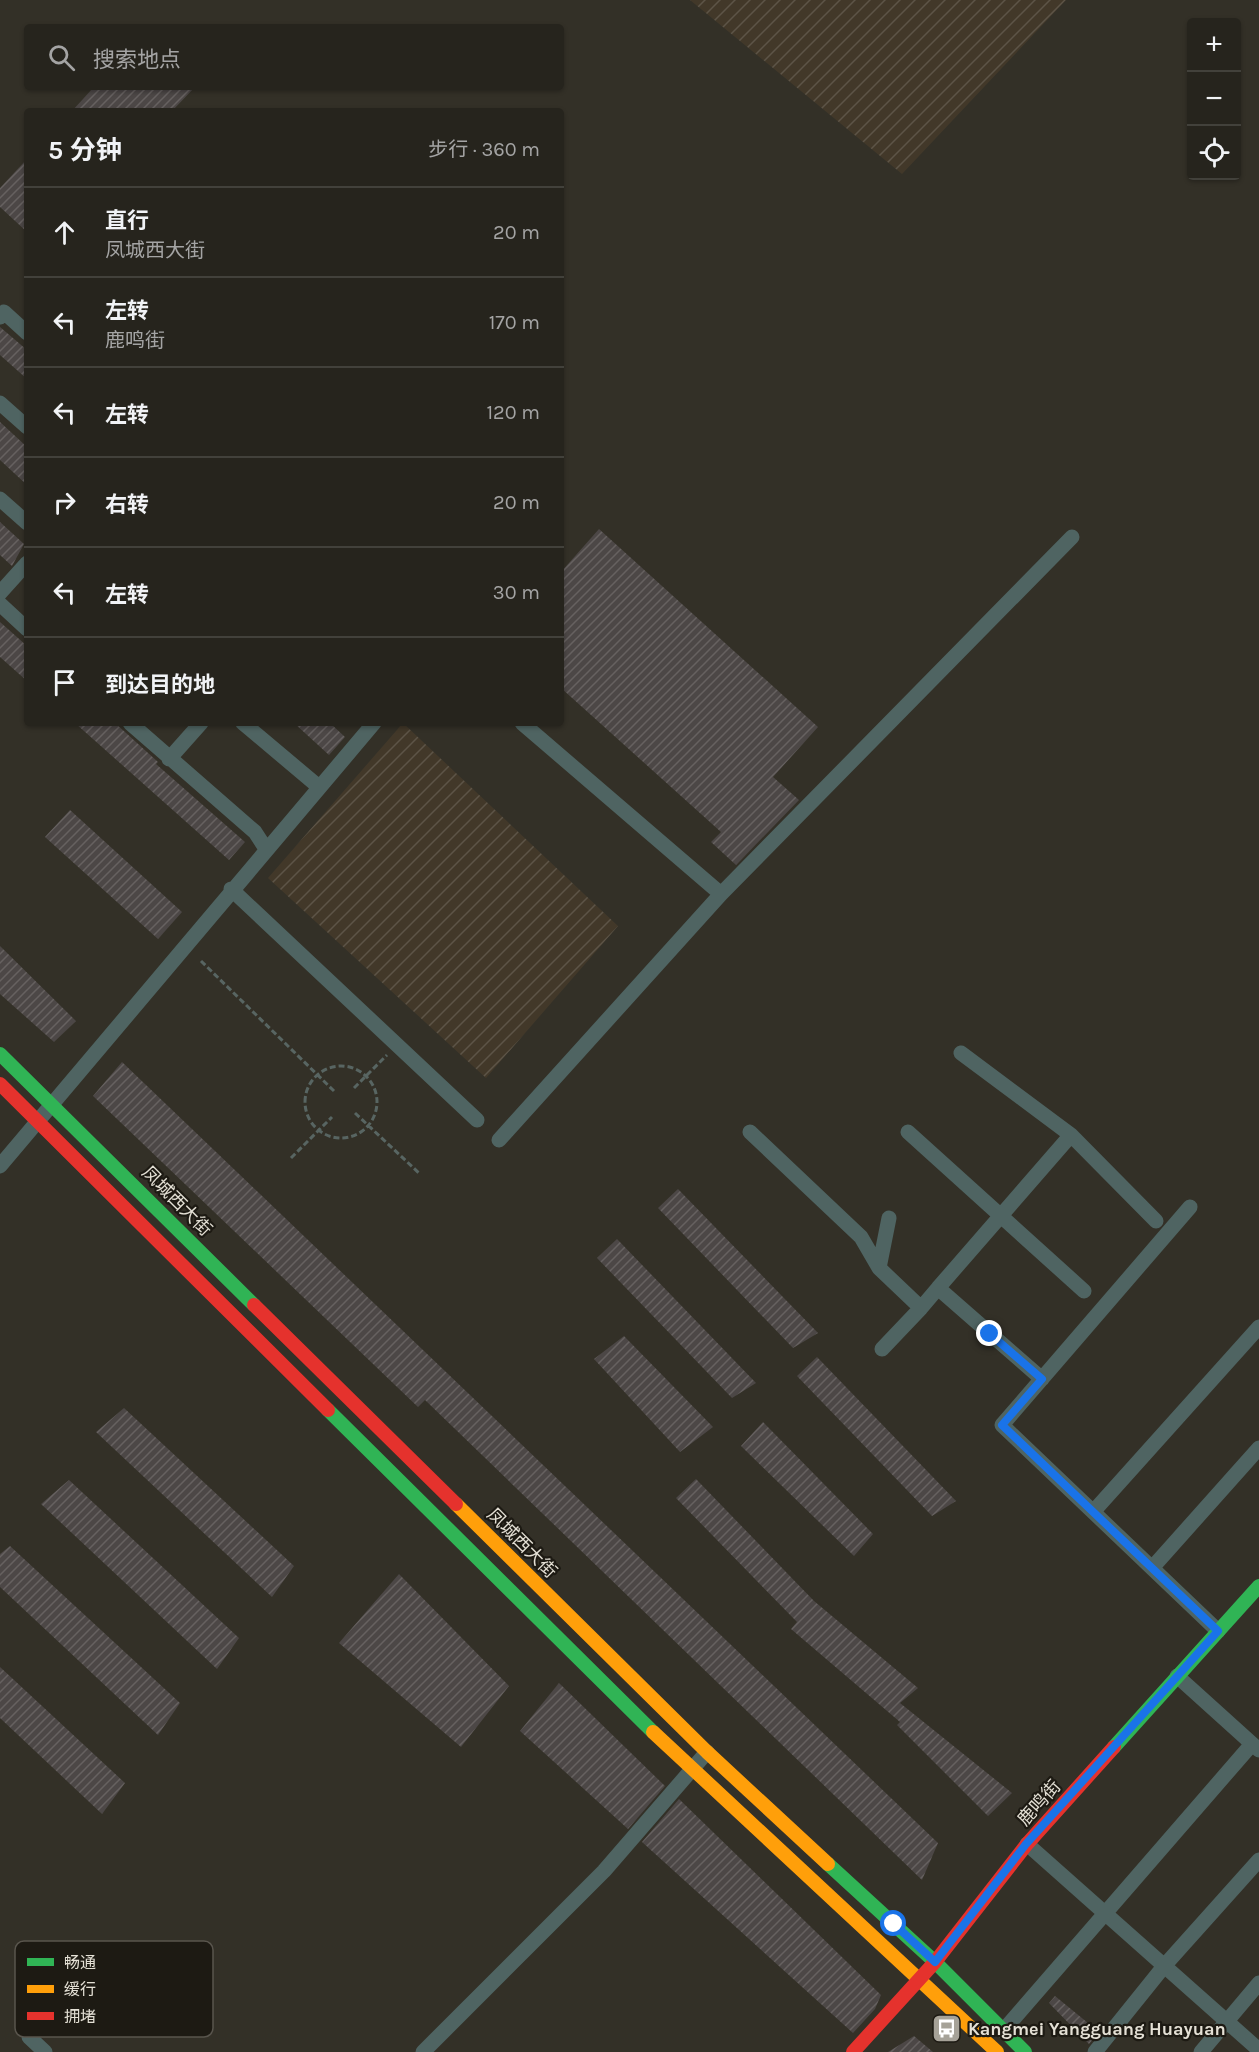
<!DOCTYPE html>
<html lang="zh">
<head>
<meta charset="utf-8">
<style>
  :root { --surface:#26241d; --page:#32302a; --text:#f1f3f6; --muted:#a4a4a4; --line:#42413b }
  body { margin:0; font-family:Karla,"Noto Sans SC",sans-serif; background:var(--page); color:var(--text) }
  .controls { position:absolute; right:18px; top:18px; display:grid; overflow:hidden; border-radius:6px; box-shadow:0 2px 4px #0004 }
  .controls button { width:54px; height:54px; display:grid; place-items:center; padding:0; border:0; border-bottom:2px solid var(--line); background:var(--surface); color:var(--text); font:30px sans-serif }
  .stop { position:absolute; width:18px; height:18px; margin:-14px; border:4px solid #1a73e8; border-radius:50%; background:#fff }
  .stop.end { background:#1a73e8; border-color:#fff; box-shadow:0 2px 6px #0008 }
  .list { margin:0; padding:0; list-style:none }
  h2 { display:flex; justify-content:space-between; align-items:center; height:78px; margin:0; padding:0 24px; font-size:26px }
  h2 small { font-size:20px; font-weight:400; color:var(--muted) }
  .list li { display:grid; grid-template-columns:39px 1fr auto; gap:18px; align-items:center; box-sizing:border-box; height:90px; padding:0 24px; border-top:2px solid var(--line) }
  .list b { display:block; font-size:22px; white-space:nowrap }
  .list p { margin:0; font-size:20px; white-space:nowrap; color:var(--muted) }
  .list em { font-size:20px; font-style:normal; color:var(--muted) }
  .icon { flex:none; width:33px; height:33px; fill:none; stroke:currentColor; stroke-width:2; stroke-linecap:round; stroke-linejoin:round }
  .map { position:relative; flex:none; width:1259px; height:2052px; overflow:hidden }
  .search { position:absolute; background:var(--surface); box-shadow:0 2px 4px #0004; left:24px; top:24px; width:540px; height:66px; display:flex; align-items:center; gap:15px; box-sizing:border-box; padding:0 21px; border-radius:6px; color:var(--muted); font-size:22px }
  .panel { position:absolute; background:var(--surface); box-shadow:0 2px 4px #0004; left:24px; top:108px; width:540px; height:618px; border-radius:6px }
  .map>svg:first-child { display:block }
  .industrial { fill:url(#industrial-furrows) }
  .building { fill:url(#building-hatch) }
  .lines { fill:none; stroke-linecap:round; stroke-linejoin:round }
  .path { stroke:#586562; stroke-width:3; stroke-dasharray:6 3; stroke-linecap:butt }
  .street { stroke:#4f6462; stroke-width:15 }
  .fast { stroke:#30b455; stroke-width:14 }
  .slow { stroke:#ff9f0a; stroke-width:14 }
  .jam { stroke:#e5322d; stroke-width:14 }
  .route { stroke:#1a73e8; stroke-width:8 }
  .labels { text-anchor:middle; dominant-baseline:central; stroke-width:4.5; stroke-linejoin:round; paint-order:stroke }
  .street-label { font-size:18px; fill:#e4e0d5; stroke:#1d1a13 }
  .poi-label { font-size:18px; font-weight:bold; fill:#e4e0d5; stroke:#1d1a13; text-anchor:start }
  .key { fill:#1d1a13; stroke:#59554d; stroke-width:1.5 }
  .key-label { font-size:16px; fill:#e4e0d5 }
</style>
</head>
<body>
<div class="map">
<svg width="1259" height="2052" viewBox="0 0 1259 2052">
  <defs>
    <pattern id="industrial-furrows" width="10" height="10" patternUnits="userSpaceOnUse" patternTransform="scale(1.5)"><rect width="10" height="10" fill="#423829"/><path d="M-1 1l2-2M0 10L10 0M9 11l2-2" fill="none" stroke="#5d5447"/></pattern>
    <pattern id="building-hatch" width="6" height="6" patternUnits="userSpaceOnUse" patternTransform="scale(1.5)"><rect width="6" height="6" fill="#4c4746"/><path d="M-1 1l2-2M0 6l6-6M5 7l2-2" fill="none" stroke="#666160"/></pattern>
  </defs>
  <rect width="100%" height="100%" fill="#333027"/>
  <path class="industrial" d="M 690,0 L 1066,0 L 902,174 Z
    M 403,723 L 618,926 L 486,1078 L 268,878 Z"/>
  <path class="building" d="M 94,87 L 195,87 L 172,111 L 72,111 Z
    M 27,159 L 27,232 L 0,207 L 0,188 Z
    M 0,327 L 27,350 L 27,379 L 0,355 Z
    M 0,422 L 27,447 L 27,485 L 0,460 Z
    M 0,522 L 24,544 L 12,566 L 0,555 Z
    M 599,529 L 818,727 L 773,777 L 799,800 L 736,865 L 711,842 L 721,832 L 561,688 L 561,572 Z
    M 0,622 L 27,646 L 27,681 L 0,657 Z
    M 75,723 L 115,723 L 158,762 L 156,764 L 245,842 L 229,860 Z
    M 294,723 L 330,723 L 345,737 L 329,755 Z
    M 70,810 L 182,912 L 158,939 L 45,837 Z
    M 0,946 L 76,1021 L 54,1042 L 0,994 Z
    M 122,1062 L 938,1843 L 922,1880 L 425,1400 L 418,1407 L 93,1096 Z
    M 678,1189 L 818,1333 L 793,1348 L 658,1208 Z
    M 617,1239 L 756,1383 L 732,1398 L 597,1258 Z
    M 624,1336 L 713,1427 L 680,1452 L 594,1359 Z
    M 817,1357 L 956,1501 L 932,1516 L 797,1376 Z
    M 124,1408 L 294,1566 L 272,1597 L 96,1432 Z
    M 763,1422 L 873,1534 L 854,1556 L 741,1446 Z
    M 696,1479 L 814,1601 L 918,1688 L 900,1703 L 1012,1793 L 988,1816 L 897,1725 L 900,1722 L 791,1629 L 797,1622 L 676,1498 Z
    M 69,1480 L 239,1638 L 217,1669 L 41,1504 Z
    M 10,1546 L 180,1703 L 158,1735 L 0,1587 L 0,1554 Z
    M 399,1574 L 509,1686 L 461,1747 L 339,1643 Z
    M 0,1667 L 125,1783 L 102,1814 L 0,1718 Z
    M 559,1683 L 665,1786 L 628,1829 L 520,1731 Z
    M 679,1799 L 881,1995 L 875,2009 L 853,2033 L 642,1842 Z
    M 1055,1996 L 1099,2032 L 1089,2044 L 1049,2003 Z
    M 914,2036 L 933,2052 L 888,2052 Z"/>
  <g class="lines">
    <path class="path" d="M 201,961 L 335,1092
      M305 1102a36 36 0 1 1 72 0a36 36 0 1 1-72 0Z
      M 354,1088 L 387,1055
      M 355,1113 L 420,1174
      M 291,1158 L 332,1117"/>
    <path class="street" d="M 0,317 L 4,312 L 27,333
      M 0,403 L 27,427
      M 0,499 L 27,523
      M 0,593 L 27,563
      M 0,604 L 27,629
      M 130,723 L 255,832 L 266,849
      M 243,723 L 319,787
      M 522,723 L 721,894
      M 169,759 L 201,723
      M 231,889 L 477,1120
      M 961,1053 L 1071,1135
      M 750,1132 L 861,1237 L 879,1268
      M 908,1132 L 1084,1291
      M 499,1140 L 721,894 L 1072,537
      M 0,1166 L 374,723
      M 1190,1207 L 1002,1425 L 1218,1631
      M 889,1218 L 879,1268 L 921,1308 L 938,1288
      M 882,1349 L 921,1308
      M 1042,1379 L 938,1288 L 1071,1135 L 1156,1221
      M 1093,1512 L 1259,1327
      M 1152,1568 L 1259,1448
      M 1177,1676 L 1259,1750
      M 1027,1844 L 1259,2050
      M 1003,2031 L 1252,1744
      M 29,2037 L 45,2052
      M 423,2052 L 604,1871 L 707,1752
      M 1095,2052 L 1165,1965 L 1259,1860
      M 1201,2052 L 1259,1983"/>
    <path class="fast" d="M 0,1054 L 254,1305
      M 328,1410 L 653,1732
      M 1114,1747 L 1259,1586
      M 828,1864 L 935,1962 L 1025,2052"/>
    <path class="slow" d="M 456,1504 L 707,1752 L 828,1864
      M 653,1732 L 997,2052"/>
    <path class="jam" d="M 0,1084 L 328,1410
      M 254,1305 L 456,1504
      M 853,2052 L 935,1962 L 1027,1844 L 1114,1747"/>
  </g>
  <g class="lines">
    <path class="route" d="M 894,1924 L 935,1962 L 1026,1844 L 1218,1631 L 1002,1425 L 1042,1379 L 990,1334"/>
  </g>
  <defs>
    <symbol id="bus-square" viewBox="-11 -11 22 22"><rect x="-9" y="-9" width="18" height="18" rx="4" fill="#a6a298" stroke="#1d1a13"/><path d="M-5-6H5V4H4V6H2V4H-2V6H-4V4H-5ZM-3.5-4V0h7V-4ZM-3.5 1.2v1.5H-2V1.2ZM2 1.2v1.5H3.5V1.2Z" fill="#fff"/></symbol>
  </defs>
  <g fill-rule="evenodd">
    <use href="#bus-square" x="930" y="2012" width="33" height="33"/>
  </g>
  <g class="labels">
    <g class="street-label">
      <text transform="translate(177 1201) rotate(45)">凤城西大街</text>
      <text transform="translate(522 1543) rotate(45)">凤城西大街</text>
      <text transform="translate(1039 1803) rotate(-48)">鹿鸣街</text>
    </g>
    <g class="poi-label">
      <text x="968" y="2029">Kangmei Yangguang Huayuan</text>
    </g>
  </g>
  <rect x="15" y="1941" width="198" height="96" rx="9" class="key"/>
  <rect x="27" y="1958" width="27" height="8" fill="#30b455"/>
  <rect x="27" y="1985" width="27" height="8" fill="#ff9f0a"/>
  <rect x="27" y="2012" width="27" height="8" fill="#e5322d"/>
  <g class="key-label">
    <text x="64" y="1968">畅通</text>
    <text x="64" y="1995">缓行</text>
    <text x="64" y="2022">拥堵</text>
  </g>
</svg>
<div class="controls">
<button>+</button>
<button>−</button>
<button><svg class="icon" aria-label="locate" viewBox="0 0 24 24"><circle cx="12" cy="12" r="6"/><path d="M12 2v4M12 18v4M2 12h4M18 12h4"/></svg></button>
</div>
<div class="stop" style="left:894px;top:1924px"></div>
<div class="stop end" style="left:990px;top:1334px"></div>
<div class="search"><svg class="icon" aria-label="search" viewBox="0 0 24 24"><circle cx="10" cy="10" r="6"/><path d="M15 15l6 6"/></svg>搜索地点</div>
<section class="panel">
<h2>5 分钟<small>步行 · 360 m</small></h2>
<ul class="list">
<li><svg class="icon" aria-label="ahead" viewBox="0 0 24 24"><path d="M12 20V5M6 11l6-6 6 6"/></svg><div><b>直行</b><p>凤城西大街</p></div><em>20 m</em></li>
<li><svg class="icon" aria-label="left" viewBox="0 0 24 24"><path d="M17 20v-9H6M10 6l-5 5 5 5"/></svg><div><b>左转</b><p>鹿鸣街</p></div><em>170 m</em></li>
<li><svg class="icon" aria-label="left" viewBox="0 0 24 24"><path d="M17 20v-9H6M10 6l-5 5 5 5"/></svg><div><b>左转</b></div><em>120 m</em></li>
<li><svg class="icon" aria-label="right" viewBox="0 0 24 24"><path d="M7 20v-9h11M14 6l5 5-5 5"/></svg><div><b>右转</b></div><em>20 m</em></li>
<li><svg class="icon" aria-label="left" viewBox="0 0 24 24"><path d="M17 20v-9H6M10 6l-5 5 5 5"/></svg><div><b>左转</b></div><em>30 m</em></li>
<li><svg class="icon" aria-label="arrive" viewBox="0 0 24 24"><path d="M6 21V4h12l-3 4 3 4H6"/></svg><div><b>到达目的地</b></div></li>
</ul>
</section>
</div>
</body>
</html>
